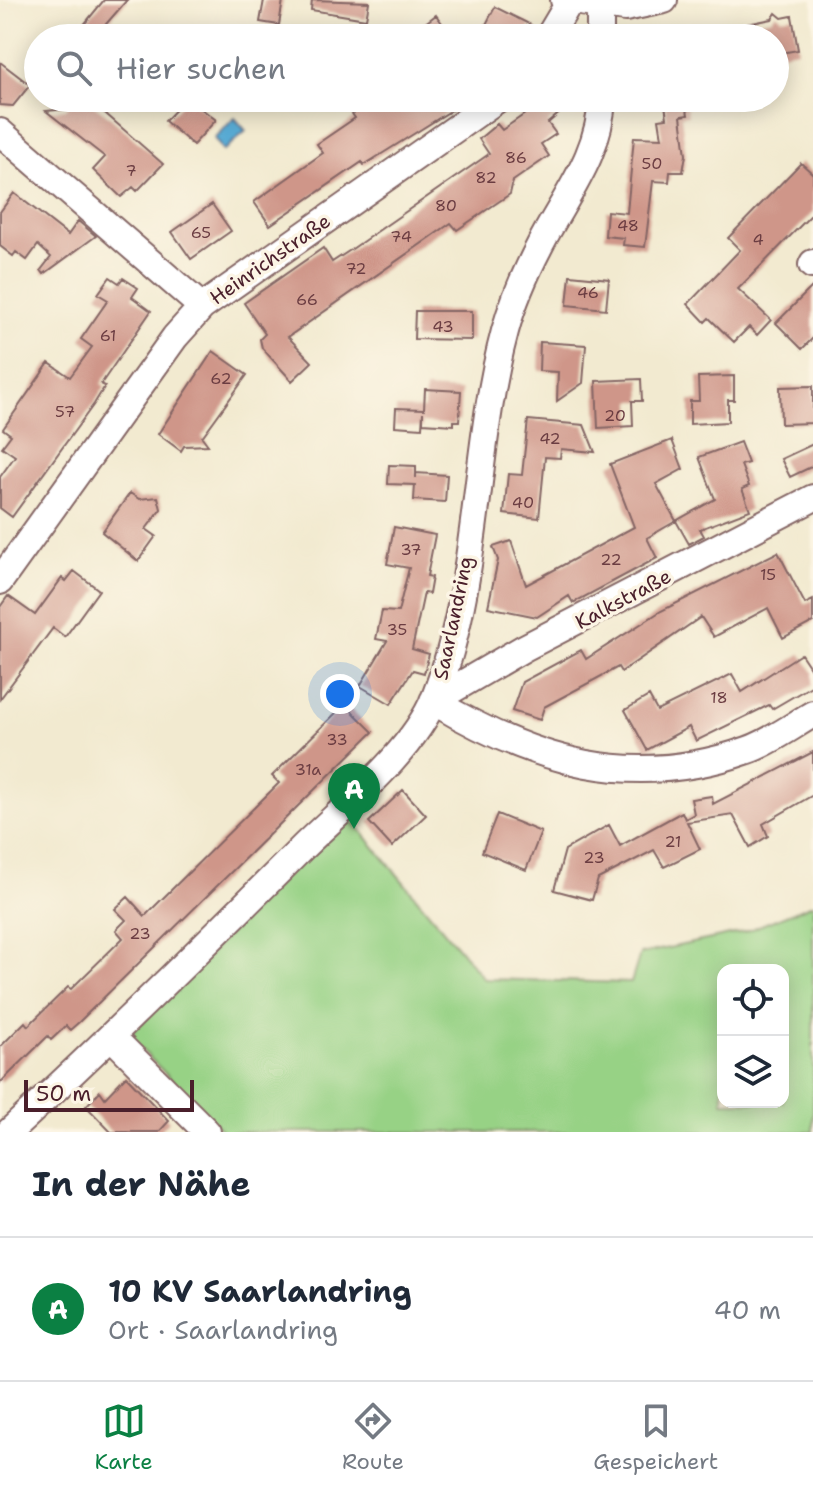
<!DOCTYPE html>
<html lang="de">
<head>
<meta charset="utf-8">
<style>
  :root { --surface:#fff; --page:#f2f2f3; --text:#1f2937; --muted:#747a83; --line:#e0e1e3; --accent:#0b8043 }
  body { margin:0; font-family:"Shantell Sans",sans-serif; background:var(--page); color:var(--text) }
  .controls { position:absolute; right:24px; bottom:24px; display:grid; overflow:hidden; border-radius:16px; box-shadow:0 4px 20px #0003 }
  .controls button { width:72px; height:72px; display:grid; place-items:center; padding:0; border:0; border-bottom:2px solid var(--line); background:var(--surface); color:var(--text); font:40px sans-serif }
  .scale { position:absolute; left:24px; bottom:20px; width:170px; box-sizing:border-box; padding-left:8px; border:4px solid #4a1f2b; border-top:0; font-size:22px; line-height:28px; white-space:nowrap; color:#4a1f2b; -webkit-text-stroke:6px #fcf5e5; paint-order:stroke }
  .you { position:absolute; left:340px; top:694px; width:28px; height:28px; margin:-20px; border:6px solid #fff; border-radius:50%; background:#1a73e8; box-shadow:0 0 0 12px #1a73e833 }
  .badge { display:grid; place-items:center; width:52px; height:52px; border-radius:50%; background:var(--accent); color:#fff; font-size:26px; font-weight:700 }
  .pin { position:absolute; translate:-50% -66px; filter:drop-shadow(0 2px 4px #0008) }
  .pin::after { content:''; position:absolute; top:42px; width:28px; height:24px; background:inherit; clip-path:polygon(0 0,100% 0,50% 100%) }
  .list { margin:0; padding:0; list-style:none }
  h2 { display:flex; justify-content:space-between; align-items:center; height:104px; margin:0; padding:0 32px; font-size:34px }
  h2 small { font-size:26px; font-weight:400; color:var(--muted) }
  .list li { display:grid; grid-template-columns:52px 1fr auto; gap:24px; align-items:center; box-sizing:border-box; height:144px; padding:0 32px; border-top:2px solid var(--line) }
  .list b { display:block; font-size:30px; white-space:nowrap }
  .list p { margin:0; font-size:26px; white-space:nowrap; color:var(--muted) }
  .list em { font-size:26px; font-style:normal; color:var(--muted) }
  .icon { flex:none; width:44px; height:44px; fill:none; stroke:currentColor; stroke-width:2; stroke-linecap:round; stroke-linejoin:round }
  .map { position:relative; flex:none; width:813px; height:1132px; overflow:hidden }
  .search { position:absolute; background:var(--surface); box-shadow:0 4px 20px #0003; left:24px; right:24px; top:24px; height:88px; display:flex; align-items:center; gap:20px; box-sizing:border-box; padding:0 28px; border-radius:44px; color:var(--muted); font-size:30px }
  .sheet { height:248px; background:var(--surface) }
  nav { display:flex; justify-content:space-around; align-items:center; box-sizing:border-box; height:112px; border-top:2px solid var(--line); background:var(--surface); font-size:22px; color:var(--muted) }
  nav a { display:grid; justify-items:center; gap:4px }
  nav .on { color:var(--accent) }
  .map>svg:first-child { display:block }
  .green { fill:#97d285; stroke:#707858; stroke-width:2; fill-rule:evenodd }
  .water { fill:#58aad3; stroke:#51647f; stroke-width:2 }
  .building { fill:#cf9689 }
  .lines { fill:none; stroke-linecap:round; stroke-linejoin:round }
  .street-casing { stroke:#856665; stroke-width:30 }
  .street { stroke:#fff; stroke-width:26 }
  .labels { text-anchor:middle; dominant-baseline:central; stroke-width:7; stroke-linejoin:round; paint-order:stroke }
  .number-label { font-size:16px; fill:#6b3d42 }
  .street-label { font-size:20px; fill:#4a1f2b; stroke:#fcf5e5 }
</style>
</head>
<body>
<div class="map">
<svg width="813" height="1132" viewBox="0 0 813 1132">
  <rect width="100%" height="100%" fill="#fcf5e5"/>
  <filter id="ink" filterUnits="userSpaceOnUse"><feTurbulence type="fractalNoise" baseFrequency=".0125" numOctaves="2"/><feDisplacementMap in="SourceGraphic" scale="16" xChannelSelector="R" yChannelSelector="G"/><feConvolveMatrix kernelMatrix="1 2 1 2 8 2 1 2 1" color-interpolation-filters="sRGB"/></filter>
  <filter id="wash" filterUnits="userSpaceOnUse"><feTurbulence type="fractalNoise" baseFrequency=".006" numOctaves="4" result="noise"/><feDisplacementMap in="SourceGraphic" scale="32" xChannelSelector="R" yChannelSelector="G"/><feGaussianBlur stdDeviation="1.8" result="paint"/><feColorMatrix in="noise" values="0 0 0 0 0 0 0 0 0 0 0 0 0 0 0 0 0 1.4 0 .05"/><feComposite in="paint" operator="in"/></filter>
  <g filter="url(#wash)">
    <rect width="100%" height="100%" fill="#f2ead0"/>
    <path class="green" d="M 347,814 L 484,979 L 631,983 L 640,954 L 744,932 L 813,904 L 813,1132 L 223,1132 L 128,1036 ZM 723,970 L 783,970 L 783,1102 L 723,1102 Z"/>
    <path class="water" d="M 235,118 L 246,131 L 223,151 L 214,138 Z"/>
    <g id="blocks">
      <path class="building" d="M 104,0 L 127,0 L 94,38 L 73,38 Z
        M 264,0 L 283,0 L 279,25 L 260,22 Z
        M 312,0 L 369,2 L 366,19 L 311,10 Z
        M 495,7 L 531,25 L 524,38 L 479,38 Z
        M 776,13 L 782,18 L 792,16 L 798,50 L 775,54 L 775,38 L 723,38 L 722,29 L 772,19 Z
        M 436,15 L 453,38 L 405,38 L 428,21 Z
        M 0,62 L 30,85 L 13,106 L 0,105 Z
        M 74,98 L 84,98 L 106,114 L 163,164 L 137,191 L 133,187 L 121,197 L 93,170 L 105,157 L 46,111 L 66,109 Z
        M 187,98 L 216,120 L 193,145 L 165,121 Z
        M 341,98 L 471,98 L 364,165 L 362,162 L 270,225 L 254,202 L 323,153 L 317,144 L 355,118 Z
        M 548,98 L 577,98 L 548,123 L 556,134 L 541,144 L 549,156 L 513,181 L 510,194 L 457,230 L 451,223 L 288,337 L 312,362 L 292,381 L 262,348 L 260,339 L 265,334 L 244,303 L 323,248 L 332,262 L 352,249 L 489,154 L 479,139 L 497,124 L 502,130 Z
        M 664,98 L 685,98 L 688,115 L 681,116 L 686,155 L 683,172 L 670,172 L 669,182 L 653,181 L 645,247 L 623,245 L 624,238 L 605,236 L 607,211 L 627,213 L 634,137 L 662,138 L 659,119 L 667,118 Z
        M 801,163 L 813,174 L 813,213 L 738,289 L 771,320 L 757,335 L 749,327 L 734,342 L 709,318 L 705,322 L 688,304 L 740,250 L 728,238 Z
        M 14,193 L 68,235 L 78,221 L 96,236 L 44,274 L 41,270 L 51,257 L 38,245 L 27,260 L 16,252 L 13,256 L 0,246 L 0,212 Z
        M 212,204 L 231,231 L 191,259 L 172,232 Z
        M 570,275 L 609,279 L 606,309 L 567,305 Z
        M 110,277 L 119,283 L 123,278 L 138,288 L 132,297 L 151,311 L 101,384 L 105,386 L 94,404 L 12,517 L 0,508 L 0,477 L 15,456 L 2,447 L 11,435 L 3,429 L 49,363 L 70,377 L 92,347 L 81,339 L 108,300 L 98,294 Z
        M 813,286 L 813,338 L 802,349 L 776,323 Z
        M 415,311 L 472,311 L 472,340 L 414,339 Z
        M 540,342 L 586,345 L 583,383 L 557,401 L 558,372 L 539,371 Z
        M 213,351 L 247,375 L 202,437 L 208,445 L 184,446 L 181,451 L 158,434 Z
        M 734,376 L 734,400 L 728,400 L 728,422 L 690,424 L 690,401 L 699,401 L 698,377 Z
        M 641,379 L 642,401 L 632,401 L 633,426 L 598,428 L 596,381 Z
        M 813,386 L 813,423 L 781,424 L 780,387 Z
        M 425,389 L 461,391 L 459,421 L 454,421 L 454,425 L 423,423 L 423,412 L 422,428 L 395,426 L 396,408 L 424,409 Z
        M 528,420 L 584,425 L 595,452 L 561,449 L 560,458 L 545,457 L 539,518 L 504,514 L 508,474 L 522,475 Z
        M 672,440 L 683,469 L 656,484 L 676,521 L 647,538 L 657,558 L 573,603 L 569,596 L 537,617 L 488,607 L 498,560 L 493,547 L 511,541 L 526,585 L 634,527 L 610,464 Z
        M 740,442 L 748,463 L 741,465 L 749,486 L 742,489 L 750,510 L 700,529 L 704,536 L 689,544 L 676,521 L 715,499 L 699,457 Z
        M 813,444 L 813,466 L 790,477 L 781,459 Z
        M 389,465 L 416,466 L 416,478 L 416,473 L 447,475 L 445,502 L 414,500 L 415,485 L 388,484 Z
        M 130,493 L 139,499 L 158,497 L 161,509 L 146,529 L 156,536 L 138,561 L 102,532 Z
        M 394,527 L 435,535 L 427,576 L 432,577 L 429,594 L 424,593 L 412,649 L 429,654 L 424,673 L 413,670 L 391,704 L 360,686 L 387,641 L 376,639 L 382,611 L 398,612 L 409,568 L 387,564 Z
        M 778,552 L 805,604 L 813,600 L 813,622 L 783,638 L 768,608 L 714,637 L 701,617 L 621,672 L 618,667 L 544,707 L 540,720 L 512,711 L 522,682 L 581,650 L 586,659 L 661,611 Z
        M 74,571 L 99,590 L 65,637 L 53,628 L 0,699 L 0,607 L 8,596 L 35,615 L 62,578 L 66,581 Z
        M 801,654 L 813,672 L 813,685 L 772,709 L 769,705 L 696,741 L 689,727 L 647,750 L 625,710 L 649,696 L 657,711 L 732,674 L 742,692 Z
        M 345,704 L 373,732 L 79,1022 L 70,1030 L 66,1026 L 51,1040 L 48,1036 L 0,1083 L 0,1047 L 25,1022 L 28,1026 L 68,987 L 71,989 L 123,938 L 116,930 L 126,920 L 115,909 L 128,897 L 145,916 L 279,783 L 272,776 Z
        M 813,752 L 813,795 L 763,824 L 768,836 L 750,847 L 733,815 L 687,822 L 700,849 L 664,867 L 654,850 L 598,879 L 592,900 L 554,890 L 565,850 L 609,825 L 620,846 L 682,812 L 685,819 L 694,814 L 691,799 L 712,796 L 713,804 Z
        M 403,790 L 426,815 L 392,847 L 369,822 Z
        M 497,814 L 541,832 L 526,870 L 482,852 Z
        M 126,1076 L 169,1121 L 159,1132 L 111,1132 L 86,1106 L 100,1091 L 105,1098 Z"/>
    </g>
  </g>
  <g filter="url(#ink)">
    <use href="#blocks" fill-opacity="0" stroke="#856665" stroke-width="2"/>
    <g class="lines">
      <defs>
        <path id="street" d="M 564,0 L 625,8 L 664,0
          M 600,5 L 600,38
          M 548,38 L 570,1
          M 0,132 L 202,307
          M 812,265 L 813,263
          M 0,581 L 175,337 L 202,307 L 499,98
          M 433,701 L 524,648 L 813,498
          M 433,701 C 534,762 633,791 748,750 C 771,742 792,726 813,714
          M 112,1037 L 207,1132
          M 9,1132 C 110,1039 207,943 304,846 C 346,805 413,752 435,697 C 480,583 473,449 505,331 C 513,301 526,272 540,245 C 565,196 600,155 602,98"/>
      </defs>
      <use href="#street" class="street-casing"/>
      <use href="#street" class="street"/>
    </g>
  </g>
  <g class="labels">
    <g class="number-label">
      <text x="516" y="157">86</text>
      <text x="652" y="163">50</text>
      <text x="131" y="170">7</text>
      <text x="486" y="177">82</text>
      <text x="446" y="205">80</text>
      <text x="628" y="225">48</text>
      <text x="201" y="232">65</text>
      <text x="401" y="236">74</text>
      <text x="758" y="239">4</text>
      <text x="356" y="268">72</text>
      <text x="588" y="292">46</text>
      <text x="307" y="299">66</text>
      <text x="443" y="326">43</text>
      <text x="108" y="335">61</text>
      <text x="221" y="378">62</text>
      <text x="65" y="411">57</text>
      <text x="615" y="415">20</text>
      <text x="550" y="438">42</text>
      <text x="523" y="502">40</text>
      <text x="411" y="549">37</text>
      <text x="611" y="559">22</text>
      <text x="768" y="574">15</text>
      <text x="397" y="629">35</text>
      <text x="719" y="697">18</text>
      <text x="337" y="739">33</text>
      <text x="308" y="769">31a</text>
      <text x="673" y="841">21</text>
      <text x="594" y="857">23</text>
      <text x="140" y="933">23</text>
    </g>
    <g class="street-label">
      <text transform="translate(270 259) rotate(-35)">Heinrichstraße</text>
      <text transform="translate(623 599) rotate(-28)">Kalkstraße</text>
      <text transform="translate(453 618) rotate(-78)">Saarlandring</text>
    </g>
  </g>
</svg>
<div class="controls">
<button><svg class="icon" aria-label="locate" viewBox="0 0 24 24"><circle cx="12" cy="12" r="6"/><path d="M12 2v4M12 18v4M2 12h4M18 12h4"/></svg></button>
<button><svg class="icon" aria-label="layers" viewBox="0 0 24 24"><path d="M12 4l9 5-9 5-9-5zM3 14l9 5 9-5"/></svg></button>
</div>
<div class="scale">50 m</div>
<div class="you"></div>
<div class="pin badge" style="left:354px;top:829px">A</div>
<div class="search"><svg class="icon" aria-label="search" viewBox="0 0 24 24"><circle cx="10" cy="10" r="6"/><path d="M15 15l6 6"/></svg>Hier suchen</div>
</div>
<section class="sheet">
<h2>In der Nähe<small></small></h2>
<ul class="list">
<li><span class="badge">A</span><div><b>10 KV Saarlandring</b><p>Ort · Saarlandring</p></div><em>40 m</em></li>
</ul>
</section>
<nav>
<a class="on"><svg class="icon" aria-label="map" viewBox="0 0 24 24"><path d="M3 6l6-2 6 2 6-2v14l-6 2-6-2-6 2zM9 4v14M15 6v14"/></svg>Karte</a>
<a><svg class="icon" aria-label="directions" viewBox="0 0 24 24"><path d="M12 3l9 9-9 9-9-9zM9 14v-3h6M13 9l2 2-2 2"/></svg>Route</a>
<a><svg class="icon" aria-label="saved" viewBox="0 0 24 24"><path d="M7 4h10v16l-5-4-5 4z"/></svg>Gespeichert</a>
</nav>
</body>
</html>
